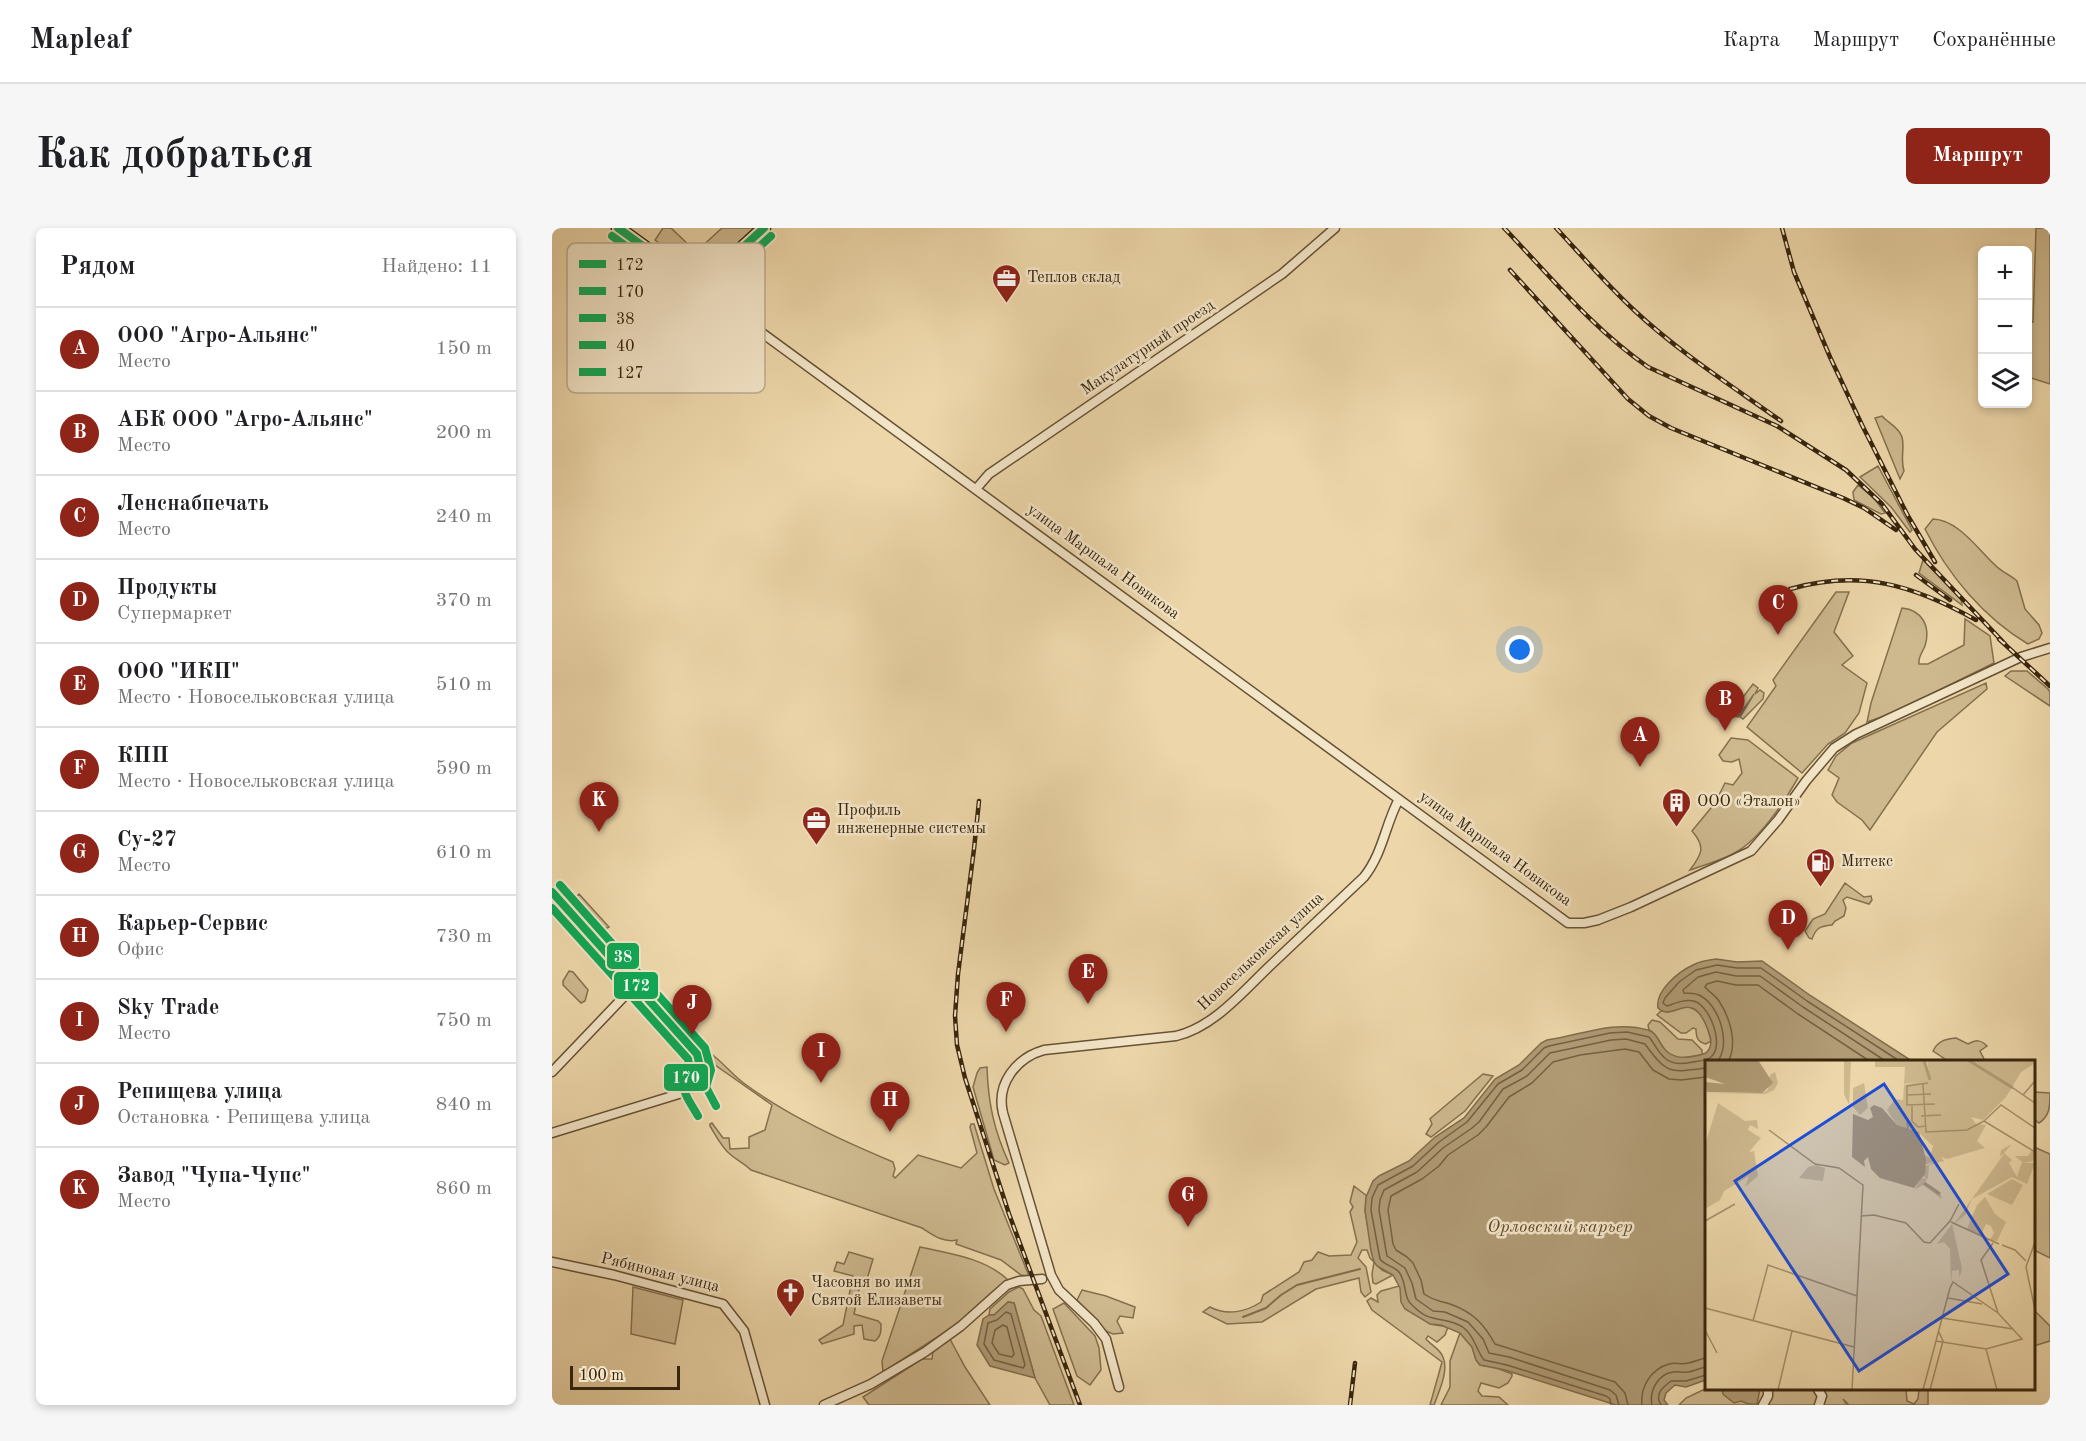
<!DOCTYPE html>
<html lang="ru">
<head>
<meta charset="utf-8">
<style>
  :root { --surface:#fff; --page:#f6f6f6; --text:#202124; --muted:#757577; --line:#e0e0e0; --accent:#8f2418 }
  body { margin:0; font-family:"Old Standard TT",serif; background:var(--page); color:var(--text) }
  .controls { position:absolute; right:18px; top:18px; display:grid; overflow:hidden; border-radius:9px; box-shadow:0 3px 9px #0003 }
  .controls button { width:54px; height:54px; display:grid; place-items:center; padding:0; border:0; border-bottom:2px solid var(--line); background:var(--surface); color:var(--text); font:30px sans-serif }
  .scale { position:absolute; left:18px; bottom:15px; width:110px; box-sizing:border-box; padding-left:6px; border:3px solid #39260d; border-top:0; font-size:16px; line-height:21px; white-space:nowrap; color:#39260d; -webkit-text-stroke:4px #f3e5c8; paint-order:stroke }
  .you { position:absolute; left:968px; top:422px; width:21px; height:21px; margin:-15px; border:4px solid #fff; border-radius:50%; background:#1a73e8; box-shadow:0 0 0 9px #1a73e833 }
  .badge { display:grid; place-items:center; width:39px; height:39px; border-radius:50%; background:var(--accent); color:#fff; font-size:20px; font-weight:700 }
  .pin { position:absolute; translate:-50% -50px; filter:drop-shadow(0 2px 3px #0008) }
  .pin::after { content:''; position:absolute; top:32px; width:21px; height:18px; background:inherit; clip-path:polygon(0 0,100% 0,50% 100%) }
  .list { margin:0; padding:0; list-style:none }
  h2 { display:flex; justify-content:space-between; align-items:center; height:78px; margin:0; padding:0 24px; font-size:26px }
  h2 small { font-size:20px; font-weight:400; color:var(--muted) }
  .list li { display:grid; grid-template-columns:39px 1fr auto; gap:18px; align-items:center; box-sizing:border-box; height:84px; padding:0 24px; border-top:2px solid var(--line) }
  .list b { display:block; font-size:22px; white-space:nowrap }
  .list p { margin:0; font-size:20px; white-space:nowrap; color:var(--muted) }
  .list em { font-size:20px; font-style:normal; color:var(--muted) }
  .icon { flex:none; width:33px; height:33px; fill:none; stroke:currentColor; stroke-width:2; stroke-linecap:round; stroke-linejoin:round }
  .map { position:relative; flex:none; width:1498px; height:1177px; overflow:hidden; border-radius:9px }
  header { display:flex; align-items:center; gap:36px; box-sizing:border-box; height:84px; padding:0 30px; background:var(--surface); border-bottom:2px solid var(--line) }
  header strong { font-size:28px }
  nav { display:flex; gap:33px; margin-inline-start:auto; font-size:21px }
  .intro { display:flex; align-items:center; justify-content:space-between; box-sizing:border-box; height:144px; padding:0 36px }
  h1 { margin:0; font-size:42px }
  .button { padding:15px 27px; border-radius:9px; background:var(--accent); color:#fff; font-size:21px; font-weight:700 }
  main { display:flex; gap:36px; padding:0 36px }
  aside { flex:1; background:var(--surface); border-radius:9px; box-shadow:0 3px 9px #0003 }
  .map>svg:first-child { display:block }
  .green { fill:#ceb98f; stroke:#84704e; stroke-width:1.5 }
  .water { fill:#b09b75; stroke:#806c4b; stroke-width:1.5 }
  .lines { fill:none; stroke-linecap:round; stroke-linejoin:round }
  .shore { stroke:#746041; stroke-width:1.5 }
  .stream { stroke:#806c4b; stroke-width:2 }
  .street-casing { stroke:#665234; stroke-width:11 }
  .secondary-casing { stroke:#39260d; stroke-width:15 }
  .street { stroke:#f3e5c8; stroke-width:8 }
  .secondary { stroke:#f3e5c8; stroke-width:12 }
  .rail-casing { stroke:#39260d; stroke-width:4.5 }
  .rail { stroke:#f3e5c8; stroke-width:2; stroke-dasharray:7; stroke-linecap:butt }
  .bus-1-casing { stroke:#f3e5c8; stroke-width:12 }
  .bus-2-casing { stroke:#f3e5c8; stroke-width:12 }
  .bus-3-casing { stroke:#f3e5c8; stroke-width:12 }
  .bus-4-casing { stroke:#f3e5c8; stroke-width:12 }
  .bus-5-casing { stroke:#f3e5c8; stroke-width:12 }
  .bus-1 { stroke:#10a855; stroke-width:8 }
  .bus-2 { stroke:#10a855; stroke-width:8 }
  .bus-3 { stroke:#10a855; stroke-width:8 }
  .bus-4 { stroke:#10a855; stroke-width:8 }
  .bus-5 { stroke:#10a855; stroke-width:8 }
  .labels { text-anchor:middle; dominant-baseline:central; stroke-width:5; stroke-linejoin:round; paint-order:stroke }
  .poi-label { font-size:16px; fill:#39260d; stroke:#f3e5c8; text-anchor:start }
  .street-label { font-size:16px; fill:#39260d; stroke:#f3e5c8 }
  .water-label { font-size:18px; font-style:italic; fill:#5d492c; stroke:#f3e5c8 }
  .inset-river { fill:none; stroke:#b09b75; stroke-width:3 }
  .inset-road { fill:none; stroke:#a5906b; stroke-width:1.5 }
  .view { fill:#1d4ed8; fill-opacity:0.15; stroke:#1d4ed8; stroke-width:3 }
  .inset-edge { fill:none; stroke:#39260d; stroke-width:3 }
  .key { fill:#f3e5c8; stroke:#bbac90; stroke-width:1.5 }
  .key-label { font-size:16px; fill:#39260d }
  .line-badge { stroke:#f3e5c8; stroke-width:2 }
  .badge-label { font-size:16px; text-anchor:middle; font-weight:bold; fill:#fff }
</style>
</head>
<body>
<header>
<strong>Mapleaf</strong>
<nav><a>Карта</a><a>Маршрут</a><a>Сохранённые</a></nav>
</header>
<div class="intro"><h1>Как добраться</h1><a class="button">Маршрут</a></div>
<main>
<aside>
<h2>Рядом<small>Найдено: 11</small></h2>
<ul class="list">
<li><span class="badge">A</span><div><b>ООО &quot;Агро-Альянс&quot;</b><p>Место</p></div><em>150 m</em></li>
<li><span class="badge">B</span><div><b>АБК ООО &quot;Агро-Альянс&quot;</b><p>Место</p></div><em>200 m</em></li>
<li><span class="badge">C</span><div><b>Ленснабпечать</b><p>Место</p></div><em>240 m</em></li>
<li><span class="badge">D</span><div><b>Продукты</b><p>Супермаркет</p></div><em>370 m</em></li>
<li><span class="badge">E</span><div><b>ООО &quot;ИКП&quot;</b><p>Место · Новосельковская улица</p></div><em>510 m</em></li>
<li><span class="badge">F</span><div><b>КПП</b><p>Место · Новосельковская улица</p></div><em>590 m</em></li>
<li><span class="badge">G</span><div><b>Су-27</b><p>Место</p></div><em>610 m</em></li>
<li><span class="badge">H</span><div><b>Карьер-Сервис</b><p>Офис</p></div><em>730 m</em></li>
<li><span class="badge">I</span><div><b>Sky Trade</b><p>Место</p></div><em>750 m</em></li>
<li><span class="badge">J</span><div><b>Репищева улица</b><p>Остановка · Репищева улица</p></div><em>840 m</em></li>
<li><span class="badge">K</span><div><b>Завод &quot;Чупа-Чупс&quot;</b><p>Место</p></div><em>860 m</em></li>
</ul>
</aside>
<div class="map">
<svg width="1498" height="1177" viewBox="0 0 1498 1177">
  <rect width="100%" height="100%" fill="#edd7aa"/>
  <filter id="stains"><feTurbulence type="fractalNoise" baseFrequency=".00333" numOctaves="4"/><feColorMatrix values="0 0 0 0 .2 0 0 0 0 .09 0 0 0 0 .02 0 0 0 .5 -.17"/></filter>
  <radialGradient id="worn" r=".72"><stop offset=".6" stop-color="#630" stop-opacity="0"/><stop offset="1" stop-color="#630" stop-opacity=".3"/></radialGradient>
  <path class="green" d="M 111,0 L 119,0 L 140,20 L 128,30 L 103,12 Z
    M 170,0 L 202,0 L 162,37 L 146,22 Z
    M 1484,0 L 1498,0 L 1498,156 L 1476,149 L 1476,93 L 1481,94 Z
    M 1330,188 C 1336,195 1347,199 1350,209 C 1353,220 1348,231 1352,243 L 1348,251 L 1323,190 Z
    M 1326,238 L 1360,302 L 1358,304 L 1339,279 L 1308,249 Z
    M 1306,257 L 1321,269 L 1333,285 L 1329,286 L 1302,272 L 1301,264 Z
    M 1381,291 C 1406,292 1425,320 1442,336 C 1448,343 1458,347 1465,353 L 1473,381 L 1487,397 L 1490,405 L 1487,411 L 1476,416 C 1432,390 1396,347 1373,301 Z
    M 1371,332 L 1409,371 L 1410,377 L 1367,345 Z
    M 1284,364 L 1297,364 L 1282,404 L 1301,428 L 1290,437 L 1315,455 L 1307,485 L 1293,505 L 1276,516 L 1250,545 L 1195,499 L 1224,458 L 1221,452 Z
    M 1350,380 C 1370,382 1379,398 1373,418 C 1370,425 1366,429 1367,436 L 1376,436 L 1412,417 L 1413,391 L 1438,408 L 1442,435 L 1341,485 L 1315,494 L 1319,475 Z
    M 1459,443 L 1475,443 L 1496,461 L 1498,464 L 1498,478 L 1453,448 Z
    M 1434,455 L 1435,461 L 1385,504 L 1318,602 L 1310,592 L 1285,574 L 1280,567 L 1287,550 L 1276,542 L 1284,528 L 1300,515 Z
    M 1201,456 L 1206,460 L 1203,466 L 1208,462 L 1212,465 L 1211,471 L 1191,491 L 1188,489 L 1202,466 L 1186,489 L 1182,487 L 1182,481 Z
    M 1179,510 L 1196,512 L 1246,550 C 1232,574 1210,608 1186,623 C 1172,632 1155,636 1138,642 C 1150,626 1154,619 1140,603 L 1163,575 L 1173,555 L 1181,557 L 1190,545 L 1187,531 L 1180,534 L 1171,533 L 1167,527 Z
    M 1293,655 L 1312,669 L 1319,668 L 1320,672 L 1317,676 L 1295,669 L 1291,672 L 1294,680 L 1292,688 L 1283,693 L 1280,697 C 1268,698 1264,700 1260,711 L 1257,710 L 1253,703 L 1261,691 L 1273,686 Z
    M 27,666 L 57,699 C 41,709 30,689 19,678 L 19,675 Z
    M 17,743 L 21,744 L 36,762 L 33,773 L 29,775 L 11,757 L 11,753 Z
    M 91,748 L 96,750 L 126,784 L 130,796 L 89,753 Z
    M 1131,778 C 1151,780 1155,795 1159,813 L 1154,816 C 1146,814 1144,810 1144,801 L 1141,800 L 1134,805 L 1129,805 L 1105,787 L 1109,783 L 1116,784 Z
    M 1100,792 L 1108,794 L 1126,811 L 1140,812 L 1150,822 L 1150,827 C 1142,827 1133,831 1125,830 C 1110,827 1109,808 1097,802 L 1096,797 Z
    M 1404,810 L 1416,816 C 1424,812 1428,811 1435,818 L 1428,823 L 1432,831 L 1431,833 L 1396,833 L 1381,823 C 1386,813 1393,811 1404,810 Z
    M 158,825 C 171,834 180,847 193,856 C 238,889 289,912 341,934 L 343,941 L 341,948 L 343,950 L 366,927 L 409,940 L 425,925 L 418,899 L 419,896 L 422,896 L 442,961 L 477,1048 L 469,1047 L 449,1032 L 404,1016 L 405,1012 C 391,1015 381,1007 370,1000 L 199,942 C 192,935 186,933 179,927 C 170,920 164,908 158,898 L 158,896 L 160,895 L 171,910 L 177,910 L 178,921 L 197,920 L 197,909 L 213,902 L 220,877 L 156,832 L 155,829 Z
    M 435,839 C 436,874 442,903 457,935 L 453,937 L 442,932 L 421,859 L 425,845 L 428,840 Z
    M 931,846 L 941,848 L 913,883 L 879,909 L 874,906 L 880,896 L 878,891 L 880,889 Z
    M 1482,864 L 1498,865 C 1498,878 1498,888 1487,895 L 1482,891 Z
    M 1482,919 L 1498,926 L 1498,1030 L 1482,1022 Z
    M 802,958 L 815,968 L 813,982 L 822,1034 L 830,1042 L 841,1047 L 824,1056 L 821,1055 L 820,1046 L 822,1034 L 818,1030 L 815,1022 L 810,1022 L 806,1030 L 814,1039 L 819,1064 L 813,1069 L 809,1064 L 807,1050 L 764,1061 L 710,1094 L 675,1096 L 651,1084 L 658,1079 C 675,1088 694,1084 709,1074 L 711,1067 L 747,1044 L 752,1034 L 760,1032 L 766,1024 L 777,1028 L 799,1027 L 805,1014 L 798,984 L 801,979 L 798,974 Z
    M 368,1019 C 399,1026 433,1030 456,1052 L 439,1065 L 401,1099 L 331,1144 L 330,1133 Z
    M 297,1024 L 321,1031 L 313,1058 L 308,1057 L 302,1086 L 326,1093 L 329,1096 C 329,1103 329,1109 323,1113 L 312,1111 L 310,1097 L 302,1098 L 302,1106 L 270,1116 L 267,1112 L 291,1097 L 301,1048 L 282,1043 L 285,1034 L 292,1036 Z
    M 847,1058 L 878,1096 L 896,1099 L 893,1107 L 885,1114 L 876,1108 L 874,1111 C 879,1117 888,1121 891,1129 C 897,1143 887,1163 882,1177 L 878,1177 L 890,1134 L 820,1082 L 815,1073 L 819,1070 L 826,1074 L 825,1067 L 829,1063 Z
    M 81,1059 L 131,1072 L 123,1116 L 79,1106 Z
    M 467,1059 L 471,1061 L 482,1082 L 489,1088 L 522,1177 L 498,1177 L 483,1150 L 462,1075 L 456,1074 L 442,1087 L 437,1087 L 438,1081 L 457,1064 Z
    M 530,1062 L 554,1068 L 583,1079 L 581,1090 L 568,1088 L 565,1093 L 571,1105 L 561,1106 L 554,1103 L 525,1072 Z
    M 512,1075 L 543,1108 L 547,1120 L 549,1142 L 538,1157 L 525,1148 L 501,1081 Z
    M 1482,1082 L 1498,1098 L 1498,1113 L 1482,1118 Z
    M 908,1105 L 920,1119 L 924,1132 L 928,1137 L 942,1139 L 960,1146 L 960,1148 L 956,1155 L 947,1160 L 929,1155 L 926,1163 L 930,1168 L 947,1169 L 956,1177 L 889,1177 L 898,1159 L 898,1133 Z
    M 398,1111 L 413,1139 L 438,1177 L 317,1177 L 311,1169 L 370,1131 L 380,1131 L 381,1123 Z
    M 1155,1160 L 1354,1161 L 1355,1173 L 1362,1176 L 1366,1171 L 1367,1161 L 1376,1161 L 1376,1177 L 1297,1177 L 1291,1171 L 1295,1177 L 1127,1177 L 1134,1170 Z"/>
  <path class="water" d="M 1164,731 L 1185,734 L 1210,733 L 1259,768 L 1360,833 L 1154,834 L 1154,1152 L 1134,1159 L 1123,1157 L 1114,1165 L 1112,1172 L 1116,1177 L 1064,1177 L 953,1142 L 928,1137 L 924,1132 L 920,1119 L 908,1105 L 889,1097 L 878,1096 L 853,1081 L 849,1074 L 848,1060 L 841,1047 L 825,1038 L 822,1034 L 819,1023 L 813,982 L 814,969 L 821,953 L 827,948 L 857,933 L 883,909 L 912,890 L 943,851 L 967,837 L 989,815 L 995,812 C 1030,807 1061,792 1096,802 C 1103,804 1105,810 1109,816 C 1118,833 1137,831 1154,825 C 1159,820 1160,815 1158,808 C 1141,754 1122,796 1106,780 C 1103,763 1126,744 1141,737 C 1148,733 1156,732 1164,731 Z
    M 456,1074 L 462,1075 L 483,1150 L 438,1138 L 425,1117 L 431,1091 L 437,1087 L 442,1087 Z
    M 1170,1161 L 1170,1160 L 1208,1161 L 1205,1176 C 1199,1177 1195,1176 1189,1173 L 1182,1175 L 1171,1166 Z"/>
  <g class="lines">
    <path class="shore" d="M 1165,834 C 1180,816 1167,776 1147,767 C 1142,765 1137,765 1132,765 L 1131,762 L 1146,749 L 1164,744 L 1184,748 L 1208,748 L 1251,779 L 1335,834
      M 1176,834 C 1186,815 1178,790 1167,773 C 1163,767 1157,764 1153,759 L 1155,756 L 1165,753 L 1184,757 L 1206,757 L 1246,786 L 1319,834
      M 454,1084 L 459,1086 L 473,1137 L 471,1140 L 442,1132 L 432,1116 L 436,1095 L 445,1092 Z
      M 451,1097 L 455,1099 L 462,1126 L 460,1129 L 447,1126 L 440,1115 L 443,1102 Z
      M 1059,1177 L 1058,1171 L 1054,1168 L 955,1137 L 932,1132 C 924,1122 923,1109 912,1100 C 903,1093 892,1093 881,1090 C 874,1089 866,1083 861,1078 C 851,1071 855,1054 847,1044 C 842,1038 833,1038 828,1031 L 819,982 L 820,970 L 826,957 L 861,938 L 887,914 L 915,894 L 946,856 L 970,842 L 992,820 L 997,818 L 1058,805 L 1075,804 L 1097,809 C 1103,816 1106,825 1114,831 C 1122,837 1131,836 1141,834 C 1147,833 1153,833 1159,829 C 1173,817 1158,778 1142,773 C 1132,771 1124,775 1115,778 L 1111,775 L 1113,770 L 1127,754 L 1144,742 L 1165,737 L 1185,740 L 1209,740 L 1255,773 L 1349,834
      M 1067,1177 L 1064,1167 L 1058,1162 L 957,1129 L 937,1125 L 931,1111 L 916,1094 L 893,1084 L 881,1083 L 864,1071 L 860,1055 L 853,1040 L 835,1028 L 827,982 L 828,972 L 832,962 L 865,944 L 891,920 L 920,900 L 927,894 L 951,861 L 975,848 L 998,825 L 1059,812 L 1074,811 L 1093,816 C 1115,846 1117,845 1154,840
      M 1076,1177 L 1073,1165 L 1063,1154 L 943,1116 C 932,1096 921,1084 898,1076 C 886,1072 884,1074 872,1066 L 869,1052 L 861,1035 L 855,1029 L 844,1022 L 841,1016 L 836,982 L 839,968 L 870,951 L 887,938 L 896,927 L 926,907 L 934,899 L 957,869 L 980,855 L 1001,834 L 1028,827 L 1073,821 L 1087,824 L 1101,842 L 1117,851 L 1129,852 L 1154,849
      M 1090,1177 C 1088,1159 1099,1141 1117,1136 C 1123,1134 1130,1137 1136,1135 C 1143,1134 1147,1131 1154,1130
      M 1100,1177 C 1097,1163 1106,1146 1121,1144 C 1126,1143 1131,1145 1136,1144 C 1142,1143 1148,1140 1154,1139
      M 1109,1177 C 1102,1166 1111,1159 1119,1153 L 1134,1153 L 1154,1147"/>
    <path class="stream" d="M 691,1089 L 714,1080 L 729,1067 L 745,1057 L 808,1041"/>
    <defs>
      <path id="street" d="M 150,61 L 1016,695 L 1032,695 L 1046,692 L 1079,679 L 1199,623 L 1226,592 L 1254,553 L 1282,520 L 1304,506 L 1469,429 L 1498,420
        M 424,261 L 437,246 L 730,46 L 783,0
        M 0,664 L 145,826 C 154,847 149,855 130,865 L 0,905
        M 0,844 L 83,757
        M 0,1034 L 62,1047 L 171,1076 L 192,1103 L 213,1177
        M 567,1159 L 554,1111 L 542,1095 L 507,1062 L 499,1047 L 451,885 C 444,856 464,830 492,822 L 624,808 C 663,799 693,761 722,734 C 752,706 782,677 812,649 C 831,625 833,597 847,571
        M 1265,1160 L 1270,1168 L 1267,1177
        M 272,1177 L 319,1156 L 373,1124 L 409,1098 L 455,1057 L 467,1053 L 490,1051
        M 1211,1177 L 1216,1168 L 1216,1160"/>
      <path id="secondary" d="M 66,0 L 150,61 L 164,44 L 212,0"/>
    </defs>
    <use href="#street" class="street-casing"/>
    <use href="#secondary" class="secondary-casing"/>
    <use href="#street" class="street"/>
    <use href="#secondary" class="secondary"/>
    <defs>
      <path id="rail" d="M 952,0 C 998,48 1041,101 1096,139 L 1225,198 L 1294,242 L 1330,276 L 1363,321 L 1453,416
        M 1004,0 C 1030,28 1055,57 1083,83 C 1128,125 1180,158 1229,193
        M 1230,0 L 1242,44 L 1278,129 L 1310,197 L 1356,288 L 1383,334
        M 958,42 L 1076,171 L 1097,188 L 1119,200 L 1291,270 L 1312,280 L 1344,302
        M 1364,347 L 1398,372
        M 1238,361 C 1309,341 1361,357 1424,392
        M 1447,411 L 1498,458
        M 427,573 L 422,621 L 406,746 L 403,788 L 405,817 L 413,850 L 457,986 L 528,1177
        M 798,1177 L 803,1135"/>
    </defs>
    <use href="#rail" class="rail-casing"/>
    <use href="#rail" class="rail"/>
    <defs>
      <path id="bus-1" d="M 0,664 L 145,826 L 149,843 L 142,858"/>
      <path id="bus-2" d="M 0,680 L 136,831 C 140,846 135,844 132,855 C 129,864 142,880 146,888"/>
      <path id="bus-3" d="M 8,657 L 153,820 L 159,842 L 154,859 L 164,878"/>
      <path id="bus-4" d="M 66,0 L 150,61
        M 150,61 L 164,44 L 212,0"/>
      <path id="bus-5" d="M 60,8 L 144,69
        M 158,68 L 172,51 L 219,8"/>
    </defs>
    <use href="#bus-1" class="bus-1-casing"/>
    <use href="#bus-2" class="bus-2-casing"/>
    <use href="#bus-3" class="bus-3-casing"/>
    <use href="#bus-4" class="bus-4-casing"/>
    <use href="#bus-5" class="bus-5-casing"/>
    <use href="#bus-1" class="bus-1"/>
    <use href="#bus-2" class="bus-2"/>
    <use href="#bus-3" class="bus-3"/>
    <use href="#bus-4" class="bus-4"/>
    <use href="#bus-5" class="bus-5"/>
  </g>
  <defs>
    <symbol id="office-pin" viewBox="-11 -11 22 30"><path d="M0 17L-7.5 6A9.5 9.5 0 1 1 7.5 6Z" fill="#8f2418" stroke="#f3e5c8"/><path d="M-6-3h4V-5.5h4V-3h4V5H-6ZM-1-4.5V-3h2v-1.5ZM-6 0V1H6V0Z" fill="#fff"/></symbol>
    <symbol id="building-pin" viewBox="-11 -11 22 30"><path d="M0 17L-7.5 6A9.5 9.5 0 1 1 7.5 6Z" fill="#8f2418" stroke="#f3e5c8"/><path d="M-4-6H4V6H1V3H-1V6H-4ZM-2.5-4.3h1.7v1.8h-1.7ZM.8-4.3h1.7v1.8H.8ZM-2.5-1h1.7V.8h-1.7ZM.8-1h1.7V.8H.8Z" fill="#fff"/></symbol>
    <symbol id="fuel-pin" viewBox="-11 -11 22 30"><path d="M0 17L-7.5 6A9.5 9.5 0 1 1 7.5 6Z" fill="#8f2418" stroke="#f3e5c8"/><path d="M-5.5-6h7V0h2V4h1.3V-2.5L3-4.5l.8-.8L6-3V5H2.5V1h-1V6h-7ZM-4.2-4.7v3.2H.2V-4.7Z" fill="#fff"/></symbol>
    <symbol id="church-pin" viewBox="-11 -11 22 30"><path d="M0 17L-7.5 6A9.5 9.5 0 1 1 7.5 6Z" fill="#8f2418" stroke="#f3e5c8"/><path d="M-1.2-6h2.4v3.5h3.3v2.4h-3.3V6h-2.4V-.1h-3.3v-2.4h3.3Z" fill="#fff"/></symbol>
  </defs>
  <g fill-rule="evenodd">
    <use href="#office-pin" x="438" y="34" width="33" height="45"/>
    <use href="#building-pin" x="1108" y="558" width="33" height="45"/>
    <use href="#office-pin" x="248" y="576" width="33" height="45"/>
    <use href="#fuel-pin" x="1252" y="618" width="33" height="45"/>
    <use href="#church-pin" x="222" y="1048" width="33" height="45"/>
  </g>
  <g class="labels">
    <g class="poi-label">
      <text x="475" y="50">Теплов склад</text>
      <text x="1145" y="574">ООО «Эталон»</text>
      <text x="285" y="583">Профиль<tspan x="285" dy="18">инженерные системы</tspan></text>
      <text x="1289" y="634">Митекс</text>
      <text x="259" y="1055">Часовня во имя<tspan x="259" dy="18">Святой Елизаветы</tspan></text>
    </g>
    <g class="street-label">
      <text transform="translate(596 120) rotate(-34)">Макулатурный проезд</text>
      <text transform="translate(551 334) rotate(36)">улица Маршала Новикова</text>
      <text transform="translate(943 621) rotate(36)">улица Маршала Новикова</text>
      <text transform="translate(709 724) rotate(-43)">Новосельковская улица</text>
      <text transform="translate(108 1045) rotate(14)">Рябиновая улица</text>
    </g>
    <g class="water-label">
      <text x="1008" y="999">Орловский карьер</text>
    </g>
  </g>
  <g transform="translate(1153 832)">
    <rect width="330" height="330" fill="#edd7aa"/>
    <path d="M 139,0 L 146,2 L 144,45 L 139,34 ZM 170,0 L 219,0 L 225,18 L 222,0 L 330,0 L 330,3 L 316,12 L 301,37 L 278,60 L 266,57 L 271,64 L 281,65 L 272,81 L 280,88 L 242,99 L 236,97 L 239,101 L 224,105 L 223,118 L 220,122 L 234,131 L 237,139 L 218,125 L 209,130 L 217,118 L 222,119 L 218,116 L 219,107 L 231,101 L 219,105 L 220,95 L 225,98 L 228,86 L 213,72 L 192,65 L 182,50 L 190,39 L 198,40 L 199,25 L 213,22 L 199,24 L 200,7 L 170,7 ZM 70,12 L 73,23 L 69,30 L 60,34 L 8,34 L 57,33 L 63,30 L 65,15 ZM 159,23 L 163,48 L 155,55 L 148,47 L 148,28 ZM 13,43 L 40,61 L 52,60 L 53,69 L 45,65 L 43,70 L 56,78 L 44,92 L 49,91 L 53,116 L 40,127 L 44,116 L 19,131 L 15,140 L 0,149 L 0,85 ZM 307,84 L 299,93 L 307,100 L 304,103 L 312,117 L 317,102 L 310,96 L 323,96 L 326,91 L 330,93 L 328,101 L 318,103 L 330,103 L 322,124 L 307,117 L 267,139 L 260,155 L 249,164 L 299,94 L 295,96 L 296,90 ZM 111,105 L 120,108 L 118,121 L 94,118 L 103,107 ZM 307,119 L 318,125 L 307,145 L 282,134 ZM 280,137 L 290,154 L 301,162 L 292,181 L 285,180 L 289,173 L 286,166 L 281,164 L 276,175 L 262,169 L 272,145 ZM 247,164 L 257,208 L 256,213 L 254,217 L 254,210 L 247,211 L 246,223 L 245,189 L 239,182 L 232,184 Z" fill="#ceb98f"/>
    <path d="M 0,0 L 53,0 L 68,23 L 57,33 L 2,32 L 0,22 L 20,24 L 0,17 ZM 169,45 L 177,48 L 192,65 L 202,68 L 201,62 L 204,62 L 204,69 L 214,72 L 221,100 L 220,114 L 209,128 L 175,118 L 166,109 L 163,97 L 159,101 L 160,107 L 147,97 L 148,54 L 163,60 L 168,57 L 165,48 Z" fill="#b09b75"/>
    <path class="inset-river" d="M 219,0 L 225,20M 263,0 L 308,28M 219,123 L 235,134"/>
    <path class="inset-road" d="M 223,23 L 202,26 L 202,45 L 230,44M 218,24 L 221,72 L 262,70 L 279,61M 308,28 L 330,43M 202,35 L 226,34M 318,35 L 330,21M 207,46 L 207,61 L 213,67 L 221,66M 216,56 L 236,55M 330,68 L 296,45 L 279,61 L 330,92M 64,70 L 110,104 L 134,108 L 158,125 L 147,330M 156,156 L 169,155 L 201,163 L 219,182 L 225,183 L 245,161 L 254,144M 0,161 L 30,144M 246,162 L 294,184M 330,182 L 321,207 L 330,250M 288,183 L 276,200 L 293,253M 297,185 L 310,190 L 321,201M 243,238 L 277,244M 0,248 L 149,287M 237,258 L 308,269M 48,261 L 63,205 L 152,236M 0,270 L 12,293M 281,289 L 292,330M 73,330 L 87,271M 218,330 L 245,228 L 248,222 L 293,253 L 317,279 L 281,289 L 231,281M 225,330 L 238,281 L 234,272"/>
    <path class="view" d="M 179,24 L 303,214 L 154,311 L 30,121 Z"/>
    <rect width="330" height="330" class="inset-edge"/>
  </g>
  <rect x="15" y="15" width="198" height="150" rx="9" class="key"/>
  <rect x="27" y="32" width="27" height="8" fill="#10a855"/>
  <rect x="27" y="59" width="27" height="8" fill="#10a855"/>
  <rect x="27" y="86" width="27" height="8" fill="#10a855"/>
  <rect x="27" y="113" width="27" height="8" fill="#10a855"/>
  <rect x="27" y="140" width="27" height="8" fill="#10a855"/>
  <g class="key-label">
    <text x="64" y="42">172</text>
    <text x="64" y="69">170</text>
    <text x="64" y="96">38</text>
    <text x="64" y="123">40</text>
    <text x="64" y="150">127</text>
  </g>
  <g class="line-badge">
    <rect x="54" y="714" width="34" height="28" rx="6" fill="#10a855"/>
    <rect x="61" y="743" width="46" height="29" rx="6" fill="#10a855"/>
    <rect x="111" y="835" width="46" height="29" rx="6" fill="#10a855"/>
  </g>
  <g class="badge-label">
    <text x="71" y="734">38</text>
    <text x="84" y="763">172</text>
    <text x="134" y="855">170</text>
  </g>
  <rect width="100%" height="100%" filter="url(#stains)"/>
  <rect width="100%" height="100%" fill="url(#worn)"/>
</svg>
<div class="controls">
<button>+</button>
<button>−</button>
<button><svg class="icon" aria-label="layers" viewBox="0 0 24 24"><path d="M12 4l9 5-9 5-9-5zM3 14l9 5 9-5"/></svg></button>
</div>
<div class="scale">100 m</div>
<div class="you"></div>
<div class="pin badge" style="left:1088px;top:539px">A</div>
<div class="pin badge" style="left:1173px;top:503px">B</div>
<div class="pin badge" style="left:1226px;top:407px">C</div>
<div class="pin badge" style="left:1236px;top:722px">D</div>
<div class="pin badge" style="left:536px;top:776px">E</div>
<div class="pin badge" style="left:454px;top:804px">F</div>
<div class="pin badge" style="left:636px;top:999px">G</div>
<div class="pin badge" style="left:338px;top:904px">H</div>
<div class="pin badge" style="left:269px;top:855px">I</div>
<div class="pin badge" style="left:140px;top:807px">J</div>
<div class="pin badge" style="left:47px;top:604px">K</div>
</div>
</main>
</body>
</html>
